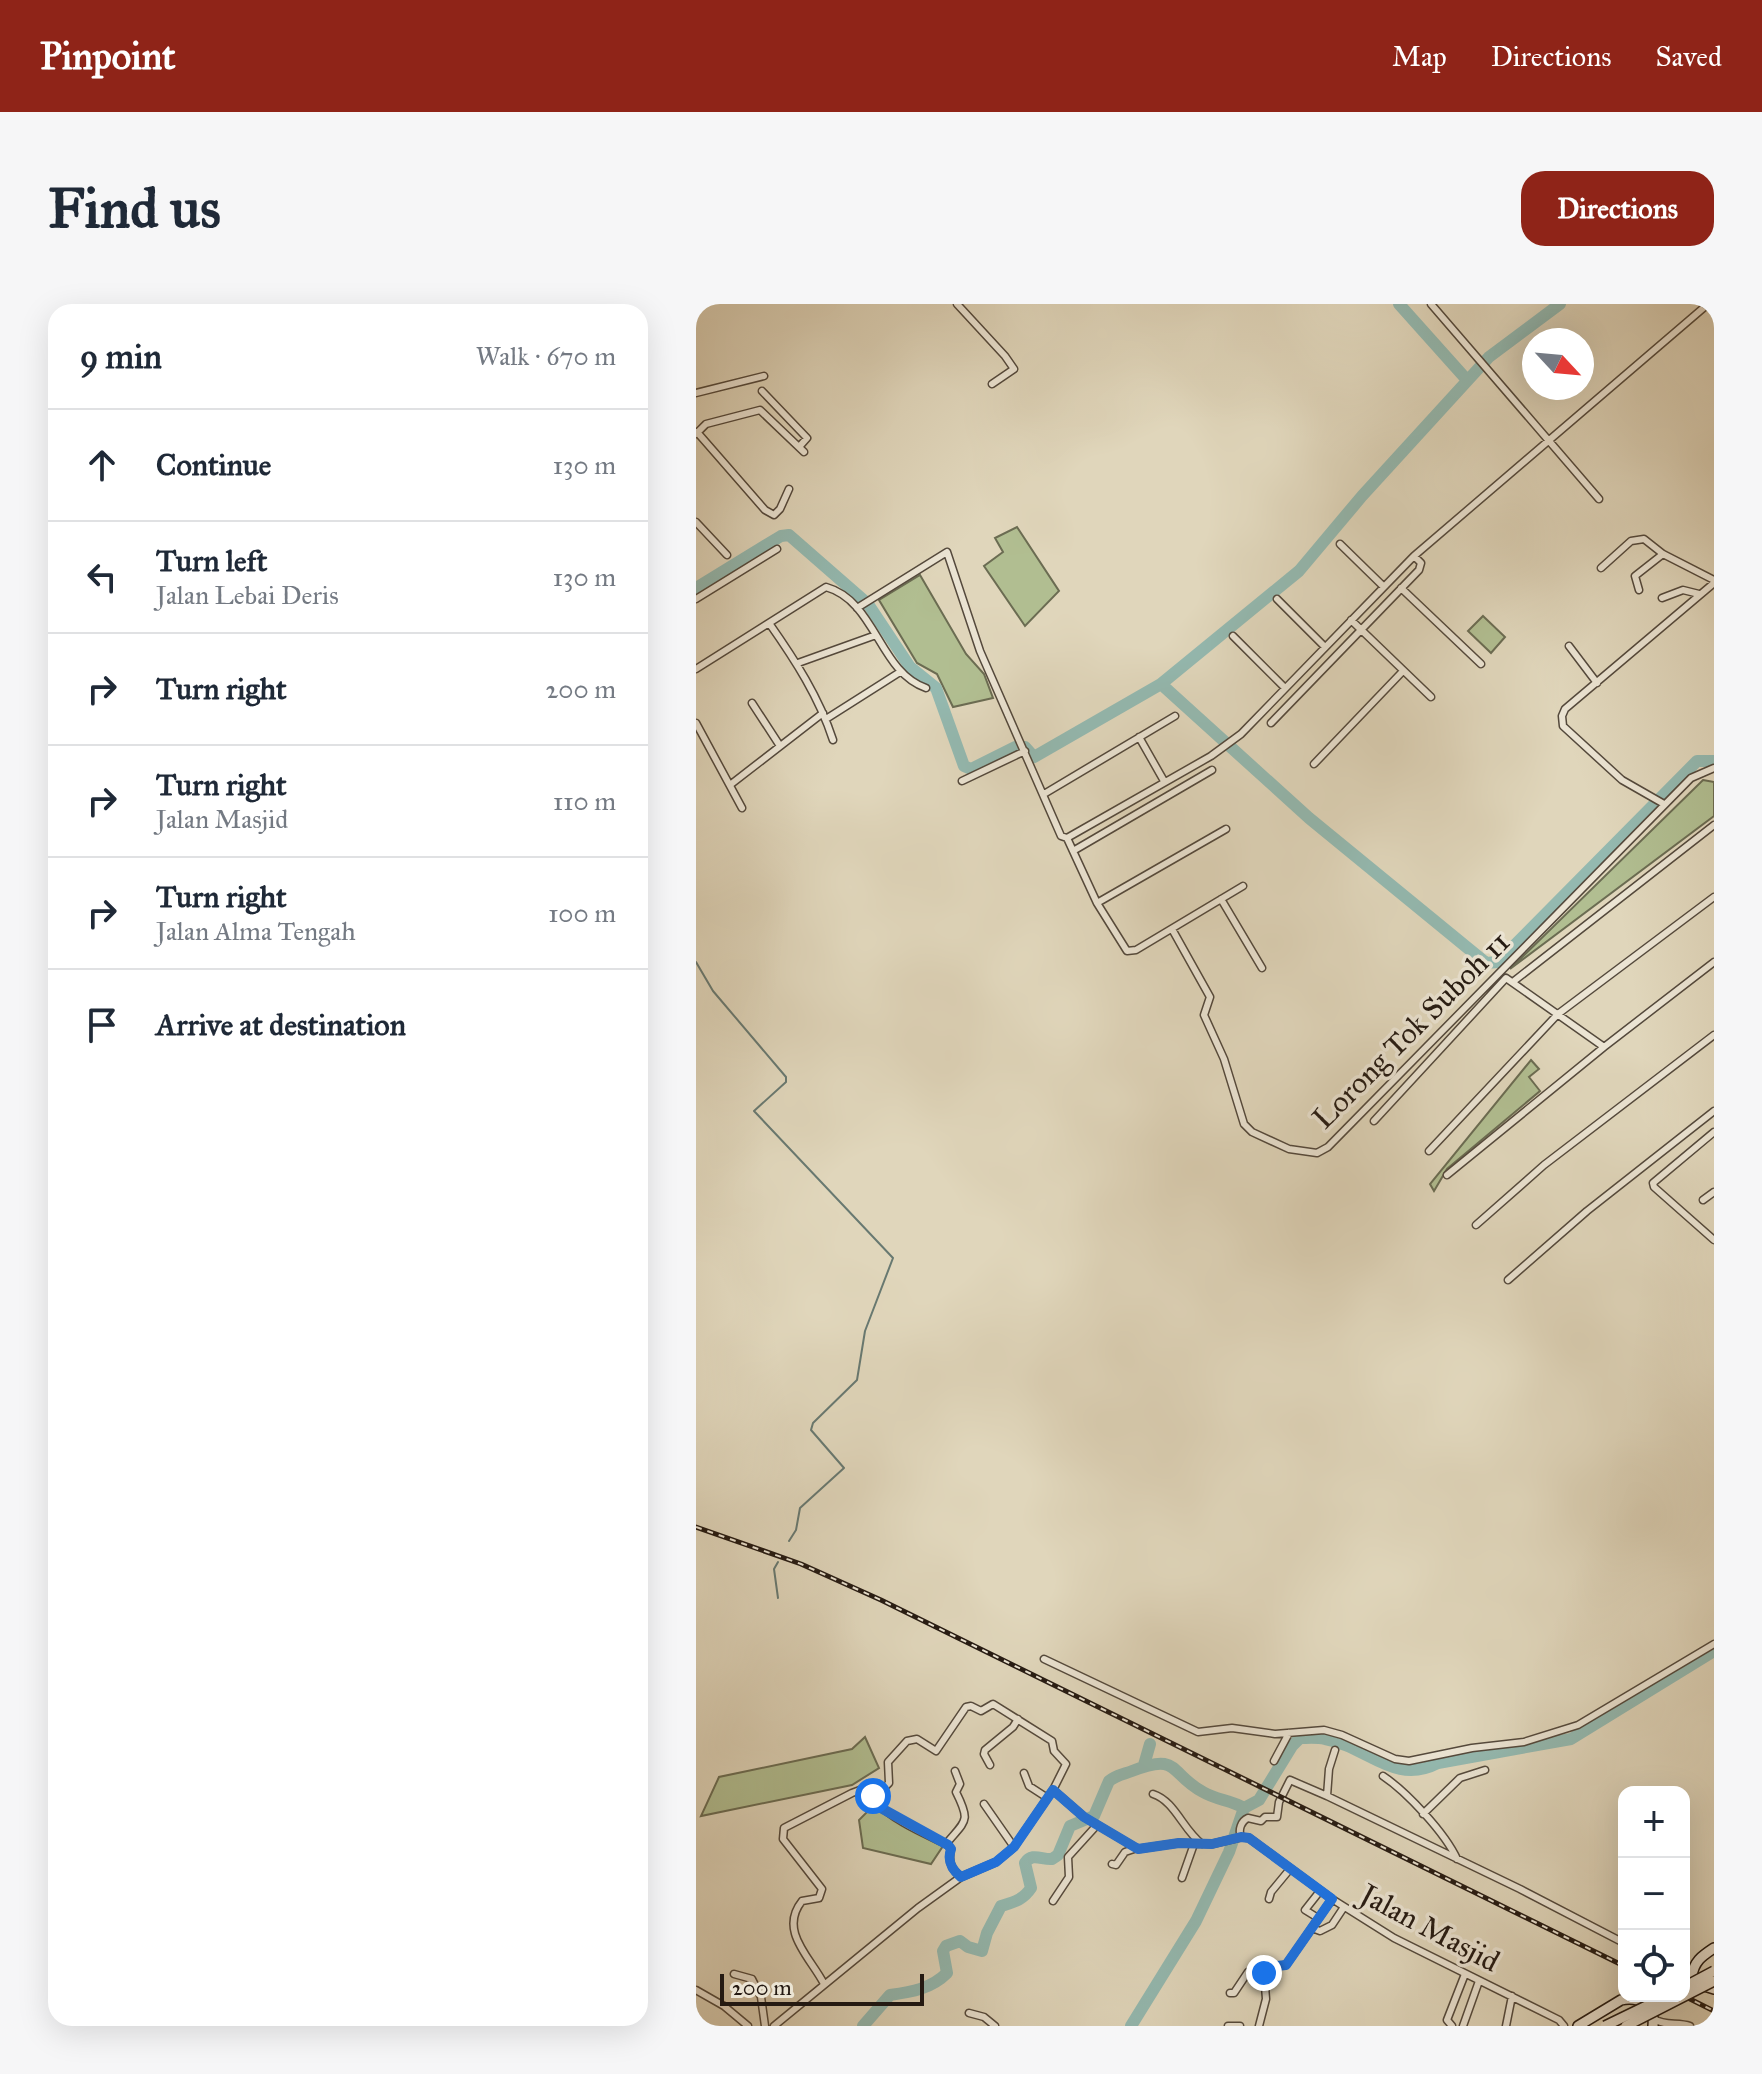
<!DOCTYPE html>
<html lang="en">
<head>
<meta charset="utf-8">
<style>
  :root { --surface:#fff; --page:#f6f6f7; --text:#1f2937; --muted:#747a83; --line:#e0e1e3; --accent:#8f2418 }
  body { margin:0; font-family:"IM FELL Great Primer",serif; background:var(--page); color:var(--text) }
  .controls { position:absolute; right:24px; bottom:24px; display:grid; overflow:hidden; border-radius:16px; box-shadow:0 8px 32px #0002 }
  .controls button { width:72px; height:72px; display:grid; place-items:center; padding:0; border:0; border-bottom:2px solid var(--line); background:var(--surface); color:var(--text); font:40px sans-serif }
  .compass { position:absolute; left:826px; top:24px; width:72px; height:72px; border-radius:50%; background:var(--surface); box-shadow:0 8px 32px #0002; rotate:116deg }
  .scale { position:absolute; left:24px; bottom:20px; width:204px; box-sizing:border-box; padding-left:8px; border:4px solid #251a12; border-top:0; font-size:22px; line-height:28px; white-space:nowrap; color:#251a12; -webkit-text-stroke:6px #ebe4d3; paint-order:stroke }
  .stop { position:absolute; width:24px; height:24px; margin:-18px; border:6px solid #1a73e8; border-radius:50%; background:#fff }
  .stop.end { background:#1a73e8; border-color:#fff; box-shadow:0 2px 8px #0008 }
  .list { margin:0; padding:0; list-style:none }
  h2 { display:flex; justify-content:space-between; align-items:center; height:104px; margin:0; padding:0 32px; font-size:34px }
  h2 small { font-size:26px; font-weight:400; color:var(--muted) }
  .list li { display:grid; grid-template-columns:52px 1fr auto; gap:24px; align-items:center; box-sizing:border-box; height:112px; padding:0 32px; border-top:2px solid var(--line) }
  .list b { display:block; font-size:30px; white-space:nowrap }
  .list p { margin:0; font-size:26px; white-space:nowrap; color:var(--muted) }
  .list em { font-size:26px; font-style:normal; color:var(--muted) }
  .icon { flex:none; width:44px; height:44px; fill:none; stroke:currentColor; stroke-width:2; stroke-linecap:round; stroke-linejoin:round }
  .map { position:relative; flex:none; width:1018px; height:1722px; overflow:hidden; border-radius:24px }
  header { display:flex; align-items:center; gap:48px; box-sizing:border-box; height:112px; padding:0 40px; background:var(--accent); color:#fff }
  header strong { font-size:38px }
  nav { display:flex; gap:44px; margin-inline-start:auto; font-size:28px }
  .intro { display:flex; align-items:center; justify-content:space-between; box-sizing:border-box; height:192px; padding:0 48px }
  h1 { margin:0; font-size:56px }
  .button { padding:20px 36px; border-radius:24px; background:var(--accent); color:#fff; font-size:28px; font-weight:700 }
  main { display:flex; gap:48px; padding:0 48px }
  aside { flex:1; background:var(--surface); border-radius:24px; box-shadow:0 8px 32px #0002 }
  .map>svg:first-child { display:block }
  .green { fill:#b1be91; stroke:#6b6c52; stroke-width:2 }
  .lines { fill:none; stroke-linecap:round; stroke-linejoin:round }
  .stream { stroke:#687971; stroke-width:2 }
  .river { stroke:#94b9b0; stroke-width:12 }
  .street-casing { stroke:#54493c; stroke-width:9 }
  .secondary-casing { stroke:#251a12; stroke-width:12 }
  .street { stroke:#ebe4d3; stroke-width:6 }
  .secondary { stroke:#ebe4d3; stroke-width:9 }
  .rail-casing { stroke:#251a12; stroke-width:5 }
  .rail { stroke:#ebe4d3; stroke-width:2; stroke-dasharray:6; stroke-linecap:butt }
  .secondary-bridge-casing { stroke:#251a12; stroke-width:12; stroke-linecap:butt }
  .secondary-bridge { stroke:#ebe4d3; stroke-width:9 }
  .route { stroke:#1a73e8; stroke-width:10 }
  .labels { text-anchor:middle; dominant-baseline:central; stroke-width:7; stroke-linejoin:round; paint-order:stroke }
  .street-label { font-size:30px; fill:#251a12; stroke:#ebe4d3 }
</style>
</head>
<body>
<header>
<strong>Pinpoint</strong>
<nav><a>Map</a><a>Directions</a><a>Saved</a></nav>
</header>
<div class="intro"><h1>Find us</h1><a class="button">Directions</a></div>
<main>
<aside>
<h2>9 min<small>Walk · 670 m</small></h2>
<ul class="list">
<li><svg class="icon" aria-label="ahead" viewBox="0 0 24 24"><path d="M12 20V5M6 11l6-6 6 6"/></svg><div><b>Continue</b></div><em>130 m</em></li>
<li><svg class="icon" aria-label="left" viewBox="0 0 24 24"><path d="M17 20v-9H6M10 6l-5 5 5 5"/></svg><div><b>Turn left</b><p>Jalan Lebai Deris</p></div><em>130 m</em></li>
<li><svg class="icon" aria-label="right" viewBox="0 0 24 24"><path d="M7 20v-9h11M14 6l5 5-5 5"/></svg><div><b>Turn right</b></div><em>200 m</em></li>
<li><svg class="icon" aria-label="right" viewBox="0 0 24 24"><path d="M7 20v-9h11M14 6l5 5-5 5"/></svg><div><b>Turn right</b><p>Jalan Masjid</p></div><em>110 m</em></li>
<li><svg class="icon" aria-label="right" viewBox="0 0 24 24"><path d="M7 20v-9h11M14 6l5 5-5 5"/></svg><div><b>Turn right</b><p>Jalan Alma Tengah</p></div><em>100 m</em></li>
<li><svg class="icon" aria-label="arrive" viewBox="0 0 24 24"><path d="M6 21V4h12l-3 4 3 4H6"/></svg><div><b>Arrive at destination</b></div></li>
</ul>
</aside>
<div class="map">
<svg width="1018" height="1722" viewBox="0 0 1018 1722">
  <rect width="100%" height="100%" fill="#e0d6bb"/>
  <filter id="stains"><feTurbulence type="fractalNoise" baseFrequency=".0025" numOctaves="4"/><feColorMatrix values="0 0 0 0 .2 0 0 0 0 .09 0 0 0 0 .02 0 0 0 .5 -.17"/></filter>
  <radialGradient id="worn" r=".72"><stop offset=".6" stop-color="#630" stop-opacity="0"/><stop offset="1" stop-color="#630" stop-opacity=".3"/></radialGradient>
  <path class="green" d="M 321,223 L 363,287 L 329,322 L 288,262 L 307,248 L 299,234 Z
    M 224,271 L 270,350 L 288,370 L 297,394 L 257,403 L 241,370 L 221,359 L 183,296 Z
    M 787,312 L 809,333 L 795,349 L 772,327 Z
    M 1007,476 L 1018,478 L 1018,512 L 814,665 Z
    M 835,756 L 843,765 L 833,773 L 844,787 L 751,865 L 738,887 L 734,880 Z
    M 169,1433 L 183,1464 L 156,1481 L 5,1512 L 23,1473 L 156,1445 Z
    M 176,1503 L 247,1542 L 235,1560 L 167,1544 L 163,1516 Z"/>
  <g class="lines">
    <path class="stream" d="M 0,658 L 17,687 L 90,773 L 90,778 L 58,807 L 197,954 L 169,1027 L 161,1076 L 117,1119 L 115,1126 L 148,1164 L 104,1204 L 100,1226 L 93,1237
      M 82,1258 L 78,1265 L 82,1294"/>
    <path class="river" d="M 703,0 L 771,76
      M 0,284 L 85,232 L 93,231 L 172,300 L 214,363 L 240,384 L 268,462 L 275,465 L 319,443 L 329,443 L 338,453 L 465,380 L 603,267 L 666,192 L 793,53 L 864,0
      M 465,380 L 613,514 L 790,659 L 802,658 L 1001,457 L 1018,457
      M 448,1461 L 454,1440
      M 167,1722 L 194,1691 C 215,1688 235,1685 251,1669 L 247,1647 L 250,1642 L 264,1637 L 272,1643 L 286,1647 L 291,1629 L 305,1602 C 318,1598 327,1596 335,1584 L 329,1559 C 336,1548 346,1556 356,1555 L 362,1551 L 374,1522 L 398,1512 L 413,1477 C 420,1471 428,1470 436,1467 C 484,1448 473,1470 507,1488 C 520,1496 535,1496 548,1504 L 563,1496 L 596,1442 L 604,1434 C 612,1434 621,1433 629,1435 C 671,1442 698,1482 742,1459 L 875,1435 L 1018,1347
      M 435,1722 L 500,1617 L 533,1548 L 548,1504"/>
    <defs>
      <path id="street" d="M 261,0 L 309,52 L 318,65 L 296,80
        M 735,0 L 903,195
        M 66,87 L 111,134 L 103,143
        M 0,89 L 68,72
        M 1,128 L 69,206 L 78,211 L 84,205 L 93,185
        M 0,130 L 10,120 L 64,106 L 108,148
        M 0,218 L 31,251
        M 644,240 L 687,282
        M 905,264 L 935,237 L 948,235 L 967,250 L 1018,276
        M 705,284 L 785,360
        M 943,286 L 939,272 L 967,250
        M 966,294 L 987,286 L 1003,290
        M 0,295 L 81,245
        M 581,295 L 629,343
        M 161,304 L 251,248 L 284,347 L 365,532 L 371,534 L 515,452 L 545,430 L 718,252 L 1012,0
        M 655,316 L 735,393
        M 73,319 C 99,356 123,393 137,436
        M 537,332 L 589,384
        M 873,342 L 901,379
        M 102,359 L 180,331
        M 0,365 L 130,283 C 180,297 183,368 230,384
        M 56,399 L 84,442
        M 130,415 L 204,368
        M 0,419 L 46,504
        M 575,419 L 723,266 L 725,259 L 718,252
        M 443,433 L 468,477
        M 618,460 L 707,367
        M 266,477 L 329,447
        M 34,481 L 127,409
        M 348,490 L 479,412
        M 968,500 L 926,476 L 867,422 L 866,412 L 869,405 L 1018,279
        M 371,534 L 401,599 L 431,647 L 440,646 L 547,582
        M 377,547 L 516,466
        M 525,595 L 566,664
        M 401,599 L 530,525
        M 476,625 L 514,693 L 508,711 L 528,755 L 548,820 L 556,828 L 593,845 L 621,849 L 632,843 L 995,474 L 1018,464
        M 818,677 L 1018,521
        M 678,817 L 810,674 L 908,743
        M 1018,828 L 957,879 L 958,883 L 1018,936
        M 733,847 L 862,710 L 1018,593
        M 751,871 L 908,743 L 1018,658
        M 1007,896 L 1018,888
        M 780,921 L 848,861 L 1018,731
        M 812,976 L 891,907 L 1018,807
        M 348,1355 L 502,1428 L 536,1424 L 579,1430 L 628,1426 L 646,1431 L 699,1455 L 713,1457 L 776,1444 L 828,1438 L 882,1421 L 1018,1340
        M 639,1446 L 633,1465 L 631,1492 L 824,1585 L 928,1639
        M 578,1457 L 593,1429
        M 294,1461 L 288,1450 L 289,1446 L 317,1423 L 322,1415
        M 328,1469 L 333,1482 L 350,1493
        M 687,1472 C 711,1488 749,1529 761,1555
        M 357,1486 L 388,1513 L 442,1545 L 483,1539 L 516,1540 L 546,1533 L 553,1534 L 636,1595 L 698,1634 L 863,1716 L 868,1722
        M 457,1490 C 479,1497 487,1526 506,1540
        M 288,1500 L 318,1543
        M 727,1510 L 764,1474 L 789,1466
        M 545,1533 C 542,1526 545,1517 552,1514 L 565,1517 L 569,1513 L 581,1513 L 583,1498 L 594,1476 L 631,1492
        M 250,1540 C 270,1516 275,1518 260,1488 L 264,1480 L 259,1467
        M 416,1560 L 420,1561 L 429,1548 L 438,1545
        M 486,1574 L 498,1540
        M 573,1595 L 575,1588 L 594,1565
        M 357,1597 L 373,1573 L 372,1553 L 401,1521
        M 622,1614 L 609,1606 L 624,1587
        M 616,1624 L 624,1627 L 636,1621 L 648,1603
        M 38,1670 L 56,1675 L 65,1693 L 69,1722
        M 128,1680 C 115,1654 82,1627 106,1597 L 123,1594 L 126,1585 L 87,1535 L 88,1524 L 156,1489 L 164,1486 L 177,1492
        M 0,1686 L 28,1702 L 52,1722
        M 534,1689 L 538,1689 L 552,1668 L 562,1666 L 569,1672
        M 273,1709 L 288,1713 L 299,1722
        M 958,1715 C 968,1722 982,1718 994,1722
        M 78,1722 L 222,1604 L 265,1573 L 300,1558 L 318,1543 L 357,1486 L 370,1460 L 358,1447 L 356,1437 L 297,1400 L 285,1407 L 275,1402 L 270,1403 L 240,1447 L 221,1435 L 211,1437 L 192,1458 L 193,1479 L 177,1495 C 196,1516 227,1529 252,1541 L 255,1545 C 252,1557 255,1565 265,1573
        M 532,1722 L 544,1722
        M 563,1722 L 570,1695 L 568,1669 L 572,1663 L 590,1661 L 636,1595
        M 756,1722 L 751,1716 L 769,1670
        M 767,1722 L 783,1677
        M 810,1722 L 816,1692"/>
      <path id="secondary" d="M 1018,1644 C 1006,1652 998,1657 996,1672 L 1005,1681 L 1018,1685
        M 882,1722 L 925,1696 C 944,1692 959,1702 957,1722"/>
    </defs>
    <use href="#street" class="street-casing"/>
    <use href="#secondary" class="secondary-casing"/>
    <use href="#street" class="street"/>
    <use href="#secondary" class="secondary"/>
    <defs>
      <path id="rail" d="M 0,1223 L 105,1260 L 185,1296 L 928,1662
        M 988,1692 L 1018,1707"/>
    </defs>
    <use href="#rail" class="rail-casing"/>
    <use href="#rail" class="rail"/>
    <defs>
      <path id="secondary-bridge" d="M 988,1683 L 1018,1667
        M 909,1722 L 971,1692
        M 930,1722 L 1018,1677"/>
    </defs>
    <use href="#secondary-bridge" class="secondary-bridge-casing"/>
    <use href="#secondary-bridge" class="secondary-bridge"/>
  </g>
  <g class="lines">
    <path class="route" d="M 177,1492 L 177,1495 L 185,1504 L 252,1541 L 255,1545 C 251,1557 255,1565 265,1573 L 300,1558 L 318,1543 L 357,1486 L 388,1513 L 442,1545 L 483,1539 L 516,1540 L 545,1533 L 553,1534 L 636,1595 L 590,1661 L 572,1663 L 568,1669"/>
  </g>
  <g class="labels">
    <g class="street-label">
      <text transform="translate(715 726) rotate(-45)">Lorong Tok Suboh 11</text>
      <text transform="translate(734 1624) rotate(28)">Jalan Masjid</text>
    </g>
  </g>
  <rect width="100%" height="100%" filter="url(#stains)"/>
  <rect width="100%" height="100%" fill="url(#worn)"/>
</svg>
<div class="controls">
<button>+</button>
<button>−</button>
<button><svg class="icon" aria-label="locate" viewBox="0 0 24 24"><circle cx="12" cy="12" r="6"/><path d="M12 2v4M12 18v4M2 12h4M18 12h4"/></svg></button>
</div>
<svg class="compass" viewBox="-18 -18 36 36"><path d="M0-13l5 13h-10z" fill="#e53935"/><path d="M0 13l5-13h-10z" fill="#747a83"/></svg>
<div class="scale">200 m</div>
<div class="stop" style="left:177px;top:1492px"></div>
<div class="stop end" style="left:568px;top:1669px"></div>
</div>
</main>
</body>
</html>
